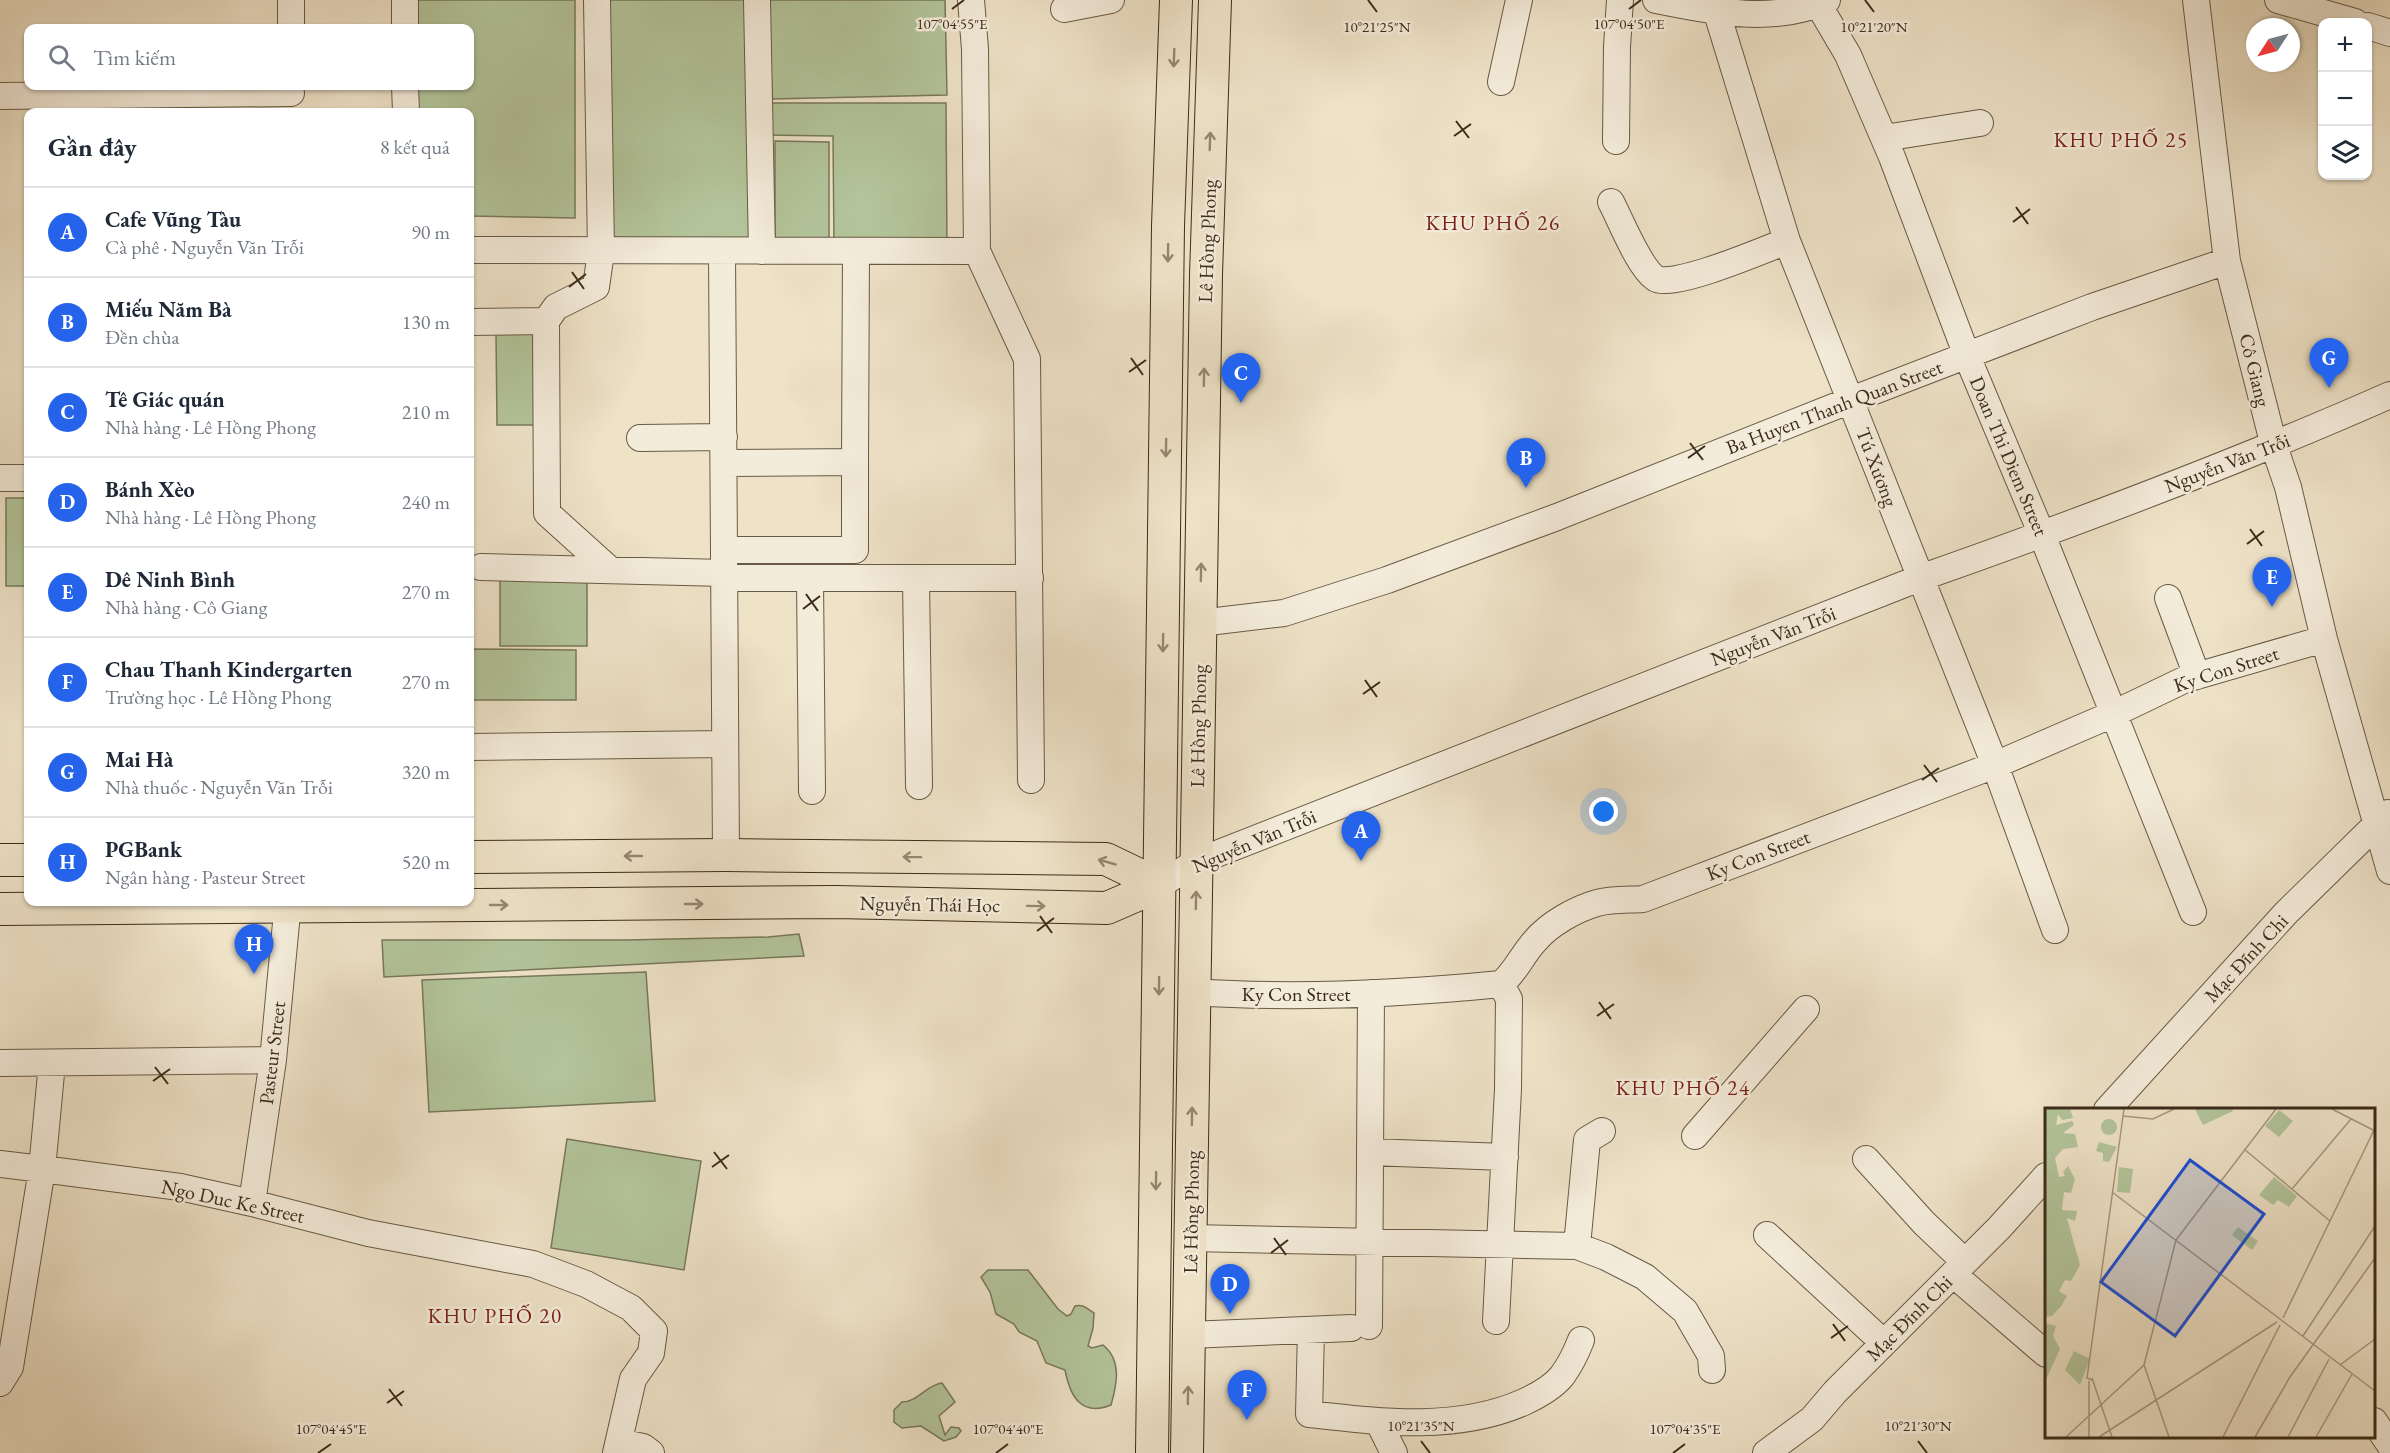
<!DOCTYPE html>
<html lang="vi">
<head>
<meta charset="utf-8">
<style>
  :root { --surface:#fff; --page:#f6f6f7; --text:#1f2937; --muted:#747a83; --line:#e0e1e3; --accent:#2563eb }
  body { margin:0; font-family:"EB Garamond",serif; background:var(--page); color:var(--text) }
  .controls { position:absolute; right:18px; top:18px; display:grid; overflow:hidden; border-radius:12px; box-shadow:0 2px 4px #0004 }
  .controls button { width:54px; height:54px; display:grid; place-items:center; padding:0; border:0; border-bottom:2px solid var(--line); background:var(--surface); color:var(--text); font:30px sans-serif }
  .compass { position:absolute; left:2246px; top:18px; width:54px; height:54px; border-radius:50%; background:var(--surface); box-shadow:0 2px 4px #0004; rotate:234deg }
  .you { position:absolute; left:1604px; top:812px; width:21px; height:21px; margin:-15px; border:4px solid #fff; border-radius:50%; background:#1a73e8; box-shadow:0 0 0 9px #1a73e833 }
  .badge { display:grid; place-items:center; width:39px; height:39px; border-radius:50%; background:var(--accent); color:#fff; font-size:20px; font-weight:700 }
  .pin { position:absolute; translate:-50% -50px; filter:drop-shadow(0 2px 3px #0008) }
  .pin::after { content:''; position:absolute; top:32px; width:21px; height:18px; background:inherit; clip-path:polygon(0 0,100% 0,50% 100%) }
  .list { margin:0; padding:0; list-style:none }
  h2 { display:flex; justify-content:space-between; align-items:center; height:78px; margin:0; padding:0 24px; font-size:26px }
  h2 small { font-size:20px; font-weight:400; color:var(--muted) }
  .list li { display:grid; grid-template-columns:39px 1fr auto; gap:18px; align-items:center; box-sizing:border-box; height:90px; padding:0 24px; border-top:2px solid var(--line) }
  .list b { display:block; font-size:22px; white-space:nowrap }
  .list p { margin:0; font-size:20px; white-space:nowrap; color:var(--muted) }
  .list em { font-size:20px; font-style:normal; color:var(--muted) }
  .icon { flex:none; width:33px; height:33px; fill:none; stroke:currentColor; stroke-width:2; stroke-linecap:round; stroke-linejoin:round }
  .map { position:relative; flex:none; width:2390px; height:1453px; overflow:hidden }
  .search { position:absolute; background:var(--surface); box-shadow:0 2px 4px #0004; left:24px; top:24px; width:450px; height:66px; display:flex; align-items:center; gap:15px; box-sizing:border-box; padding:0 21px; border-radius:12px; color:var(--muted); font-size:22px }
  .panel { position:absolute; background:var(--surface); box-shadow:0 2px 4px #0004; left:24px; top:108px; width:450px; height:798px; border-radius:12px }
  .map>svg:first-child { display:block }
  .green { fill:#b3c49a; stroke:#77785a; stroke-width:1.5 }
  .lines { fill:none; stroke-linecap:round; stroke-linejoin:round }
  .minor-casing { stroke:#685a44; stroke-width:28 }
  .major-casing { stroke:#3b2c19; stroke-width:34 }
  .minor { stroke:#f4ecdb; stroke-width:26 }
  .major { stroke:#eee2c7; stroke-width:32 }
  .oneway { stroke:#948770 }
  .ticks { fill:none; stroke:#3b2c19; stroke-width:2 }
  .labels { text-anchor:middle; dominant-baseline:central; stroke-width:5; stroke-linejoin:round; paint-order:stroke }
  .street-label { font-size:20px; fill:#3b2c19; stroke:#f4ecdb }
  .neighbourhood-label { font-size:21px; letter-spacing:1.5px; fill:#7a1f14; stroke:#f4ecdb }
  .inset-road { fill:none; stroke:#a69981; stroke-width:1.5 }
  .view { fill:#1d4ed8; fill-opacity:0.15; stroke:#1d4ed8; stroke-width:3 }
  .inset-edge { fill:none; stroke:#3b2c19; stroke-width:3 }
  .ticks-label { font-size:15px; text-anchor:middle; fill:#3b2c19; stroke:#f4ecdb; stroke-width:5; stroke-linejoin:round; paint-order:stroke }
</style>
</head>
<body>
<div class="map">
<svg width="2390" height="1453" viewBox="0 0 2390 1453">
  <rect width="100%" height="100%" fill="#eee2c7"/>
  <filter id="stains"><feTurbulence type="fractalNoise" baseFrequency=".00333" numOctaves="4"/><feColorMatrix values="0 0 0 0 .2 0 0 0 0 .09 0 0 0 0 .02 0 0 0 .5 -.17"/></filter>
  <radialGradient id="worn" r=".72"><stop offset=".6" stop-color="#630" stop-opacity="0"/><stop offset="1" stop-color="#630" stop-opacity=".3"/></radialGradient>
  <path class="green" d="M 409,0 L 575,0 L 575,218 L 470,216 L 470,112 L 410,112 L 410,86 L 470,86 L 470,28 L 409,28 Z
    M 593,0 L 749,0 L 751,240 L 594,240 Z
    M 769,0 L 945,0 L 947,95 L 772,99 Z
    M 765,103 L 946,103 L 947,248 L 834,247 L 833,136 L 765,135 Z
    M 775,141 L 829,142 L 829,239 L 775,238 Z
    M 496,333 L 539,333 L 540,425 L 497,425 Z
    M 6,498 L 28,498 L 28,586 L 6,586 Z
    M 500,576 L 587,577 L 587,646 L 500,646 Z
    M 472,649 L 576,650 L 576,700 L 472,700 Z
    M 799,934 L 804,956 L 384,977 L 382,940 L 626,940 L 768,937 Z
    M 646,972 L 655,1101 L 429,1112 L 422,980 Z
    M 567,1139 L 701,1161 L 684,1270 L 551,1248 Z
    M 988,1270 L 1028,1270 L 1058,1309 L 1067,1316 L 1071,1314 L 1075,1306 C 1084,1304 1087,1309 1094,1313 L 1093,1328 L 1088,1346 L 1092,1348 L 1103,1345 C 1122,1360 1117,1384 1111,1405 C 1081,1417 1070,1396 1065,1370 L 1046,1363 L 1037,1341 L 1019,1332 L 1014,1324 L 996,1314 L 990,1292 L 981,1277 Z
    M 942,1383 L 955,1402 L 939,1416 L 945,1435 L 951,1427 L 959,1428 L 961,1431 L 956,1437 L 944,1441 L 921,1426 L 902,1428 L 894,1422 L 894,1410 L 902,1402 C 918,1402 926,1385 942,1383 Z"/>
  <g class="lines">
    <defs>
      <path id="minor" d="M 291,0 L 291,28
        M 405,0 L 405,28
        M 757,0 L 762,251
        M 971,0 L 975,49 L 977,251 L 1027,359 L 1031,780
        M 1656,0 C 1710,11 1774,25 1827,0
        M 1713,0 L 1787,241 L 1995,765 L 2055,930
        M 2196,0 L 2227,261 L 2274,446 L 2288,487 L 2324,639 L 2390,871
        M 2278,0 L 2355,22
        M 1818,4 L 1848,55 L 1892,157 L 1967,356 L 2042,535 L 2193,912
        M 1064,9 L 1111,0
        M 2368,26 L 2390,33
        M 1501,82 L 1519,0
        M 405,86 L 406,112
        M 0,96 L 291,93
        M 1884,138 L 1980,123
        M 1616,141 L 1617,47 L 1620,0
        M 1611,202 C 1621,221 1639,267 1655,278 C 1671,290 1766,249 1787,241
        M 470,250 L 977,251
        M 722,252 L 726,855
        M 546,321 L 547,513 L 609,569
        M 470,322 L 546,321 L 556,307 L 596,287 L 601,252 L 597,0
        M 640,438 L 724,437
        M 855,462 L 856,252
        M 724,463 L 855,462 L 855,550 L 725,550
        M 0,478 L 28,478
        M 481,567 L 725,573
        M 725,578 L 1030,578
        M 810,579 L 812,791
        M 916,580 L 919,786
        M 2168,598 L 2197,676
        M 1200,623 L 1284,613 L 1387,580 L 1557,517 L 1851,400 L 2092,307 L 2227,261
        M 470,747 L 725,744
        M 1160,885 L 1196,862 L 1920,578 C 2079,522 2236,463 2390,395
        M 1194,992 C 1296,999 1399,994 1501,984 C 1515,973 1522,955 1535,941 C 1549,924 1576,909 1597,903 C 1611,899 1629,900 1643,899 L 1995,765 L 2113,714 L 2186,679 L 2324,639
        M 0,1063 L 273,1060
        M 2107,1110 L 2286,913 L 2388,813
        M 1695,1136 L 1806,1009
        M 1370,1152 L 1505,1157
        M 1866,1159 L 1924,1223 L 1965,1262
        M 0,1164 L 42,1169 L 52,1063
        M 252,1203 L 273,1060 L 288,902
        M 1767,1235 L 1884,1343
        M 1190,1238 L 1577,1246 L 1606,1257 L 1645,1277 L 1685,1311 L 1711,1356 L 1712,1370
        M 1577,1246 L 1587,1140 L 1602,1131
        M 1953,1274 L 2046,1354
        M 1496,1321 L 1508,1089 L 1509,999 L 1501,984
        M 1369,1326 L 1371,993
        M 1311,1330 L 1309,1414 C 1380,1422 1456,1432 1524,1402 C 1537,1396 1552,1388 1562,1376 C 1570,1365 1576,1353 1581,1340
        M 1189,1335 L 1351,1328
        M 0,1383 L 10,1367 L 42,1169 L 180,1187 L 252,1203 L 368,1233 L 533,1264 L 586,1284 L 631,1308 L 654,1331 L 651,1353 L 633,1379 L 616,1453
        M 1378,1421 L 1394,1453
        M 2374,1421 L 2390,1445
        M 619,1442 L 643,1447 L 651,1453
        M 1766,1453 L 1812,1419 L 1835,1392 L 1999,1228 L 2046,1176"/>
      <path id="major" d="M 470,857 L 726,855 L 1106,859 L 1160,885
        M 0,860 L 28,860
        M 0,909 L 836,902 L 1107,908 L 1160,885
        M 1152,1453 L 1168,226 L 1176,0
        M 1187,1453 L 1206,275 L 1215,0"/>
    </defs>
    <use href="#minor" class="minor-casing"/>
    <use href="#major" class="major-casing"/>
    <use href="#minor" class="minor"/>
    <use href="#major" class="major"/>
  </g>
  <defs><path id="oneway-shaft" d="M-6 0H5M1.5-3L5.5 0L1.5 3" fill="none" stroke-width="1.6" stroke-linecap="round" stroke-linejoin="round" transform="scale(1.5)"/></defs>
  <g class="oneway">
    <use href="#oneway-shaft" transform="translate(1174 58) rotate(92)"/>
    <use href="#oneway-shaft" transform="translate(1210 141) rotate(-88)"/>
    <use href="#oneway-shaft" transform="translate(1168 253) rotate(91)"/>
    <use href="#oneway-shaft" transform="translate(1204 377) rotate(-89)"/>
    <use href="#oneway-shaft" transform="translate(1166 448) rotate(91)"/>
    <use href="#oneway-shaft" transform="translate(1201 572) rotate(-89)"/>
    <use href="#oneway-shaft" transform="translate(1163 643) rotate(91)"/>
    <use href="#oneway-shaft" transform="translate(633 856) rotate(180)"/>
    <use href="#oneway-shaft" transform="translate(912 857) rotate(-179)"/>
    <use href="#oneway-shaft" transform="translate(1107 862) rotate(-164)"/>
    <use href="#oneway-shaft" transform="translate(1196 900) rotate(-89)"/>
    <use href="#oneway-shaft" transform="translate(694 904)"/>
    <use href="#oneway-shaft" transform="translate(499 905)"/>
    <use href="#oneway-shaft" transform="translate(1036 906) rotate(1)"/>
    <use href="#oneway-shaft" transform="translate(1159 986) rotate(91)"/>
    <use href="#oneway-shaft" transform="translate(1192 1116) rotate(-89)"/>
    <use href="#oneway-shaft" transform="translate(1156 1181) rotate(91)"/>
    <use href="#oneway-shaft" transform="translate(1188 1395) rotate(-89)"/>
  </g>
  <path class="ticks" d="M 1368,0 L 1377,12M 1865,0 L 1874,12M 952,9 L 964,0M 1629,9 L 1641,0M 1456,121 L 1469,138M 1454,136 L 1471,124M 2016,207 L 2028,224M 2013,222 L 2030,209M 572,272 L 584,289M 569,287 L 586,274M 1131,358 L 1143,375M 1129,372 L 1146,360M 1690,443 L 1703,460M 1688,458 L 1705,446M 2250,529 L 2262,546M 2247,544 L 2264,531M 806,594 L 818,611M 803,609 L 820,596M 1365,680 L 1377,697M 1363,694 L 1380,682M 1924,765 L 1937,782M 1922,780 L 1939,768M 1040,916 L 1052,933M 1037,931 L 1054,918M 1599,1002 L 1611,1019M 1597,1016 L 1614,1004M 155,1067 L 168,1084M 153,1081 L 170,1069M 714,1152 L 727,1169M 712,1167 L 729,1155M 1274,1238 L 1286,1255M 1271,1253 L 1288,1240M 1833,1324 L 1845,1341M 1831,1338 L 1848,1326M 389,1389 L 402,1406M 387,1403 L 404,1391M 1421,1441 L 1430,1453M 1918,1441 L 1927,1453M 318,1453 L 331,1444M 996,1453 L 1008,1444M 1673,1453 L 1685,1444"/>
  <g class="labels">
    <g class="street-label">
      <text transform="translate(1207 241) rotate(-88)">Lê Hồng Phong</text>
      <text transform="translate(2255 370) rotate(76)">Cô Giang</text>
      <text transform="translate(1834 407) rotate(-21)">Ba Huyen Thanh Quan Street</text>
      <text transform="translate(2009 456) rotate(67)">Doan Thi Diem Street</text>
      <text transform="translate(2227 463) rotate(-21)">Nguyễn Văn Trỗi</text>
      <text transform="translate(1877 467) rotate(69)">Tú Xương</text>
      <text transform="translate(1773 636) rotate(-21)">Nguyễn Văn Trỗi</text>
      <text transform="translate(2226 669) rotate(-18)">Ky Con Street</text>
      <text transform="translate(1198 726) rotate(-89)">Lê Hồng Phong</text>
      <text transform="translate(1254 841) rotate(-23)">Nguyễn Văn Trỗi</text>
      <text transform="translate(1758 855) rotate(-21)">Ky Con Street</text>
      <text transform="translate(930 904) rotate(1)">Nguyễn Thái Học</text>
      <text transform="translate(2246 958) rotate(-47)">Mạc Đĩnh Chi</text>
      <text x="1296" y="994">Ky Con Street</text>
      <text transform="translate(272 1053) rotate(-83)">Pasteur Street</text>
      <text transform="translate(233 1201) rotate(12)">Ngo Duc Ke Street</text>
      <text transform="translate(1191 1212) rotate(-89)">Lê Hồng Phong</text>
      <text transform="translate(1909 1318) rotate(-45)">Mạc Đĩnh Chi</text>
    </g>
    <g class="neighbourhood-label">
      <text x="2121" y="139">KHU PHỐ 25</text>
      <text x="1493" y="222">KHU PHỐ 26</text>
      <text x="1683" y="1087">KHU PHỐ 24</text>
      <text x="495" y="1315">KHU PHỐ 20</text>
    </g>
  </g>
  <g transform="translate(2045 1108)">
    <rect width="330" height="330" fill="#eee2c7"/>
    <path d="M 0,1 L 25,1 L 28,10 L 17,12 L 13,6 L 11,17 L 27,13 L 29,17 L 18,25 L 30,26 L 33,39 L 18,41 L 10,50 L 14,69 L 20,68 L 18,64 L 23,58 L 30,71 L 26,85 L 19,84 L 17,102 L 32,103 L 30,113 L 22,110 L 35,157 L 26,173 L 20,172 L 14,183 L 22,188 L 17,197 L 7,208 L 0,209 ZM 150,1 L 187,1 L 188,3 L 158,17 ZM 234,2 L 248,13 L 234,29 L 220,18 ZM56 19a8 8 0 1 1 16 0a8 8 0 1 1-16 0ZM 54,34 L 72,39 L 64,54 L 58,53 L 58,45 L 51,43 ZM 74,59 L 88,61 L 85,85 L 72,84 ZM 229,69 L 252,88 L 244,99 L 233,92 L 228,97 L 214,87 ZM 193,119 L 213,133 L 207,142 L 187,127 ZM 0,215 L 11,218 L 8,228 L 15,241 L 0,274 ZM 29,243 L 45,251 L 35,277 L 20,262 Z" fill="#b3c49a"/>
    <path class="inset-road" d="M 287,1 L 330,23M 78,8 L 108,11 L 129,1M 199,41 L 285,113M 247,81 L 306,11M 67,84 L 330,283M 131,132 L 231,1M 238,210 L 330,20M 258,228 L 330,118M 99,257 L 124,329M 295,257 L 330,231M 47,270 L 67,329M 47,272 L 42,270 L 79,1M 44,273 L 44,329M 21,329 L 99,257 L 131,132M 54,329 L 232,214M 178,329 L 235,217M 210,329 L 245,269 L 330,150M 243,329 L 284,251M 271,329 L 307,266"/>
    <path class="view" d="M 145,52 L 219,106 L 130,228 L 56,174 Z"/>
    <rect width="330" height="330" class="inset-edge"/>
  </g>
  <g class="ticks-label">
    <text x="952" y="29">107°04'55"E</text>
    <text x="1629" y="29">107°04'50"E</text>
    <text x="1377" y="32">10°21'25"N</text>
    <text x="1874" y="32">10°21'20"N</text>
    <text x="1421" y="1431">10°21'35"N</text>
    <text x="1918" y="1431">10°21'30"N</text>
    <text x="331" y="1434">107°04'45"E</text>
    <text x="1008" y="1434">107°04'40"E</text>
    <text x="1685" y="1434">107°04'35"E</text>
  </g>
  <rect width="100%" height="100%" filter="url(#stains)"/>
  <rect width="100%" height="100%" fill="url(#worn)"/>
</svg>
<div class="controls">
<button>+</button>
<button>−</button>
<button><svg class="icon" aria-label="layers" viewBox="0 0 24 24"><path d="M12 4l9 5-9 5-9-5zM3 14l9 5 9-5"/></svg></button>
</div>
<svg class="compass" viewBox="-18 -18 36 36"><path d="M0-13l5 13h-10z" fill="#e53935"/><path d="M0 13l5-13h-10z" fill="#747a83"/></svg>
<div class="you"></div>
<div class="pin badge" style="left:1361px;top:861px">A</div>
<div class="pin badge" style="left:1526px;top:488px">B</div>
<div class="pin badge" style="left:1241px;top:403px">C</div>
<div class="pin badge" style="left:1230px;top:1314px">D</div>
<div class="pin badge" style="left:2272px;top:607px">E</div>
<div class="pin badge" style="left:1247px;top:1420px">F</div>
<div class="pin badge" style="left:2329px;top:388px">G</div>
<div class="pin badge" style="left:254px;top:974px">H</div>
<div class="search"><svg class="icon" aria-label="search" viewBox="0 0 24 24"><circle cx="10" cy="10" r="6"/><path d="M15 15l6 6"/></svg>Tìm kiếm</div>
<section class="panel">
<h2>Gần đây<small>8 kết quả</small></h2>
<ul class="list">
<li><span class="badge">A</span><div><b>Cafe Vũng Tàu</b><p>Cà phê · Nguyễn Văn Trỗi</p></div><em>90 m</em></li>
<li><span class="badge">B</span><div><b>Miếu Năm Bà</b><p>Đền chùa</p></div><em>130 m</em></li>
<li><span class="badge">C</span><div><b>Tê Giác quán</b><p>Nhà hàng · Lê Hồng Phong</p></div><em>210 m</em></li>
<li><span class="badge">D</span><div><b>Bánh Xèo</b><p>Nhà hàng · Lê Hồng Phong</p></div><em>240 m</em></li>
<li><span class="badge">E</span><div><b>Dê Ninh Bình</b><p>Nhà hàng · Cô Giang</p></div><em>270 m</em></li>
<li><span class="badge">F</span><div><b>Chau Thanh Kindergarten</b><p>Trường học · Lê Hồng Phong</p></div><em>270 m</em></li>
<li><span class="badge">G</span><div><b>Mai Hà</b><p>Nhà thuốc · Nguyễn Văn Trỗi</p></div><em>320 m</em></li>
<li><span class="badge">H</span><div><b>PGBank</b><p>Ngân hàng · Pasteur Street</p></div><em>520 m</em></li>
</ul>
</section>
</div>
</body>
</html>
